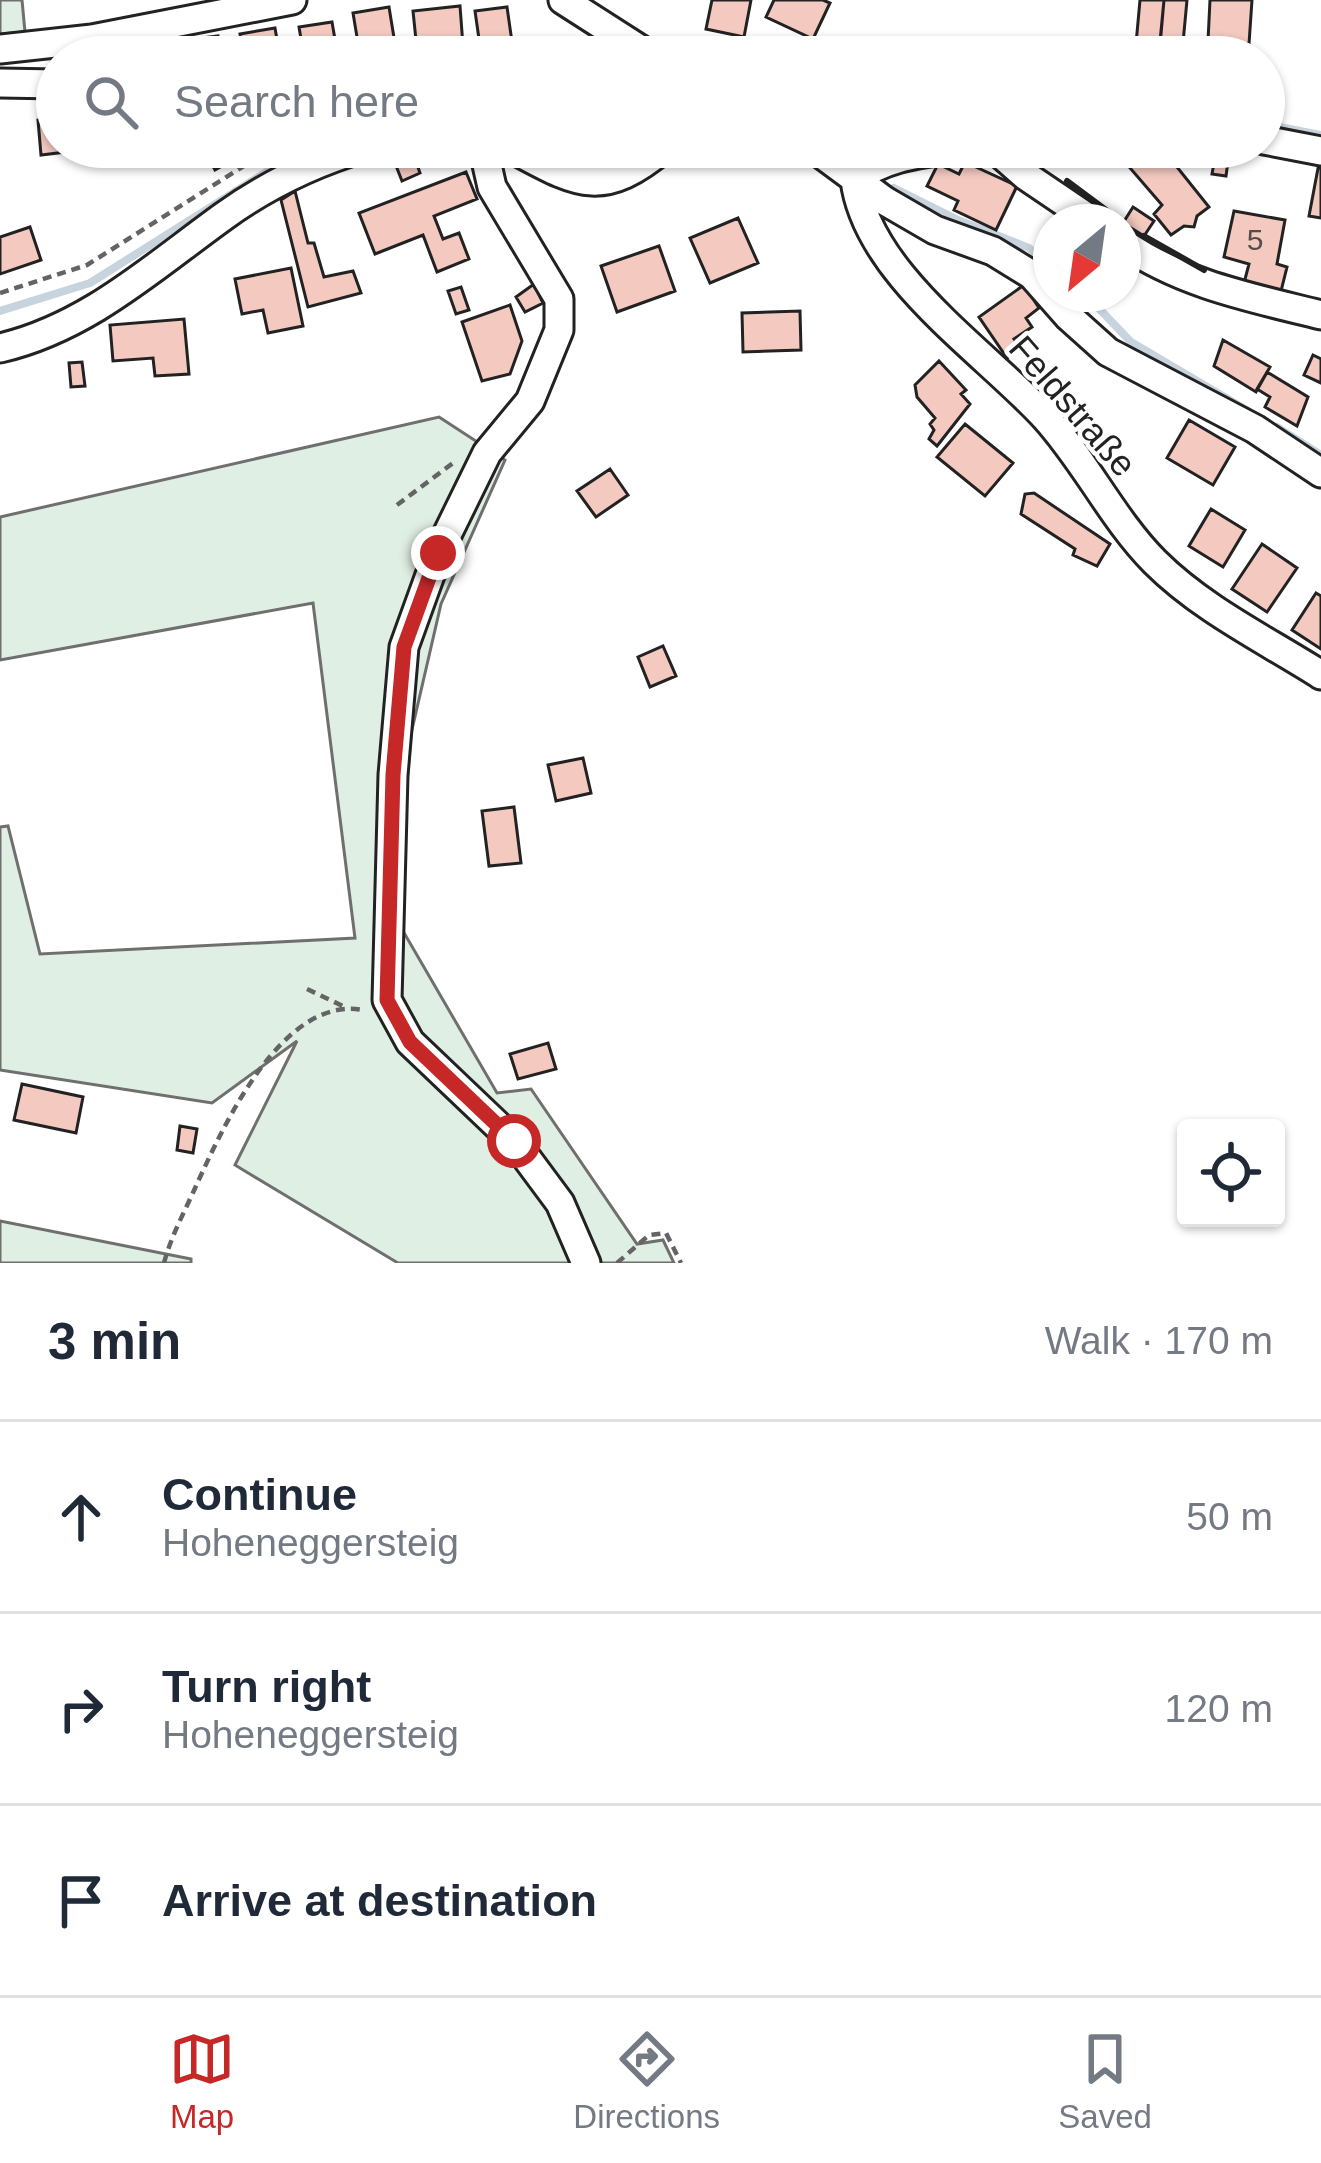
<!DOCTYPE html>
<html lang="en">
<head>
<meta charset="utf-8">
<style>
  :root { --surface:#fff; --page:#f2f2f3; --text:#1f2937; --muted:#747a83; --line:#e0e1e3; --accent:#c62828 }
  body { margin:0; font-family:Arial,sans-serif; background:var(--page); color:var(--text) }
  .controls { position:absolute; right:36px; bottom:36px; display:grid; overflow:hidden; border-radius:12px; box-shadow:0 3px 9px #0004 }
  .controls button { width:108px; height:108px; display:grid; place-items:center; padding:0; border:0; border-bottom:3px solid var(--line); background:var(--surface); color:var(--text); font:60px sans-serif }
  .compass { position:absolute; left:1033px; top:204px; width:108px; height:108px; border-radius:50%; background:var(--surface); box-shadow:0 3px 9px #0004; rotate:209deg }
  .stop { position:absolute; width:36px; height:36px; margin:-27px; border:9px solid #c62828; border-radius:50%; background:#fff }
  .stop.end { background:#c62828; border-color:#fff; box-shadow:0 3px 12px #0008 }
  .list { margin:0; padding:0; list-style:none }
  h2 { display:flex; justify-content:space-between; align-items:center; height:156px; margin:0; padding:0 48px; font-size:51px }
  h2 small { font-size:39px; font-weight:400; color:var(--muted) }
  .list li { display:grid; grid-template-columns:78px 1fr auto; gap:36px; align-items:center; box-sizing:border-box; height:192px; padding:0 48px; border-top:3px solid var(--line) }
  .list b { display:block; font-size:45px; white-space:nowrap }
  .list p { margin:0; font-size:39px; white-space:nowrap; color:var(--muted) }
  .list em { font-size:39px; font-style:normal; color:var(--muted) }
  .icon { flex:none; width:66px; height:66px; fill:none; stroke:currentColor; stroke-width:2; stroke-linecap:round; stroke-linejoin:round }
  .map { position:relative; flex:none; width:1321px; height:1263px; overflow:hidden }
  .search { position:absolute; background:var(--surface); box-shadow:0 3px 9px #0004; left:36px; right:36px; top:36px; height:132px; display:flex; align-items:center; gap:30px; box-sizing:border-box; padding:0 42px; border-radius:66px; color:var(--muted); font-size:45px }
  .sheet { height:732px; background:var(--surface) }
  nav { display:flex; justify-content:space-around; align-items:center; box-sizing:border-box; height:168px; border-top:3px solid var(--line); background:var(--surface); font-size:33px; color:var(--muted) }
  nav a { display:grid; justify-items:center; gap:6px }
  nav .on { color:var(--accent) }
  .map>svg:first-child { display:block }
  .green { fill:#e0efe3; stroke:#6f6f6f; stroke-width:3 }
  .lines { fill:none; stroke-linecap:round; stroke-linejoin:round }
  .stream { stroke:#c7d3dd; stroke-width:8 }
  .building { fill:#f3c9c0; stroke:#222; stroke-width:3 }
  .minor-casing { stroke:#222; stroke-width:33 }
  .path { stroke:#646464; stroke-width:4.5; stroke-dasharray:9 6; stroke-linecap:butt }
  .minor { stroke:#fff; stroke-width:27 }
  .wall { stroke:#222; stroke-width:6 }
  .route { stroke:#c62828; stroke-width:15 }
  .labels { text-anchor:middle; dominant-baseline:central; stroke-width:9; stroke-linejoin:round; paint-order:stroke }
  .number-label { font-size:30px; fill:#564c4a }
  .street-label { font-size:36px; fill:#222; stroke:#fff }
</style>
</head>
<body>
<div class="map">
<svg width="1321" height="1263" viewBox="0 0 1321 1263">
  <rect width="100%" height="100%" fill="#fff"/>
  <path class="green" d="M 0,0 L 22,0 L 25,32 L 0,34 Z
    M 439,417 L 505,460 L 441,604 L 411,734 L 396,919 L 497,1093 L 531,1089 L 637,1244 L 663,1240 L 674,1263 L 597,1263 L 511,1144 L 558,1221 L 570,1263 L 398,1263 L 235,1165 L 297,1041 L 212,1103 L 0,1070 L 0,827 L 8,826 L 40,954 L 355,938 L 313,603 L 0,660 L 0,517 Z
    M 0,1221 L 191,1259 L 191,1263 L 0,1263 Z"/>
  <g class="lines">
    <path class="stream" d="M 1264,124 L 1321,135
      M 548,147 C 579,168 607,165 638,147
      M 894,188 L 958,220 L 1029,248 L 1051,266
      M 1085,294 L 1131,342 L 1248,411
      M 0,311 L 90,283 L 306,147
      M 1277,427 L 1321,455"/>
  </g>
  <path class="building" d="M 712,0 L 751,0 L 744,37 L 706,29 Z
    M 774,0 L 823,0 L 830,3 L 813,39 L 766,17 Z
    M 1140,0 L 1164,0 L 1159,57 L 1135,55 Z
    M 1164,0 L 1187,0 L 1182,54 L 1159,52 Z
    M 1210,0 L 1252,0 L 1249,44 L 1208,41 Z
    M 460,6 L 463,46 L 417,50 L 413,11 Z
    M 389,7 L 396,50 L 360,55 L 353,13 Z
    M 507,7 L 512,42 L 480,46 L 475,11 Z
    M 332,22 L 338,57 L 304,57 L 299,27 Z
    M 275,28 L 280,57 L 244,57 L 240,34 Z
    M 218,36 L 221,57 L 187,57 L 185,40 Z
    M 571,38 L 604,57 L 560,57 Z
    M 1009,39 L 1043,43 L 1042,57 L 1007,57 Z
    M 57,118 L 57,147 L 91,149 L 41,155 L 38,120 Z
    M 217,147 L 242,147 L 245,153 L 215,170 L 206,153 Z
    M 1048,147 L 1063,151 L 1057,161 L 1044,154 Z
    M 1157,147 L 1161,147 L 1209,207 L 1197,216 L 1194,227 L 1184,226 L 1171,235 L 1154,214 L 1162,205 L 1124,161 L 1138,149 L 1145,157 Z
    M 1205,147 L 1230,147 L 1226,176 L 1212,174 L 1214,163 L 1203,161 Z
    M 413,153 L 420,173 L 402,181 L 393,158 Z
    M 965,162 L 1017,186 L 996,230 L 954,210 L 958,201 L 927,186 L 938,164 L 959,174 Z
    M 1319,163 L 1321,164 L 1321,218 L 1309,216 Z
    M 466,172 L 477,199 L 434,216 L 443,239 L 459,233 L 469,259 L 437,272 L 423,235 L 375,254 L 359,213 Z
    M 295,191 L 308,243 L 314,243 L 324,277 L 353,271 L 361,293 L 308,307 L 281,200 Z
    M 1133,207 L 1154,221 L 1144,236 L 1123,223 Z
    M 1234,211 L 1285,220 L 1277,264 L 1287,267 L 1280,295 L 1244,283 L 1249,264 L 1224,257 Z
    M 738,218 L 758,263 L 710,283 L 690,238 Z
    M 30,227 L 41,260 L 0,274 L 0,237 Z
    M 659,246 L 675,291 L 617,312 L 601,266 Z
    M 291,268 L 303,326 L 268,333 L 263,310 L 242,314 L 235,279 Z
    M 534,284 L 543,303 L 525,312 L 516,297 Z
    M 1024,285 L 1039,308 L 1026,318 L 1032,327 L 1014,339 L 1021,349 L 1007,358 L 979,317 Z
    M 461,287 L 469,310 L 456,314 L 448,291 Z
    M 510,305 L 522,341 L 510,374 L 482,381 L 462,322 Z
    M 800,311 L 801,350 L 743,352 L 742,313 Z
    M 184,319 L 189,374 L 155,376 L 153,358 L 113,361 L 110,325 Z
    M 1223,340 L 1270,367 L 1256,392 L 1214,366 Z
    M 1313,355 L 1321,359 L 1321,383 L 1304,375 Z
    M 939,361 L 966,390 L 961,394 L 970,404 L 937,446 L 929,439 L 934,430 L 930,424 L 935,418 L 917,397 L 915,385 Z
    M 82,362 L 85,386 L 71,387 L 69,363 Z
    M 1267,372 L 1308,397 L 1297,426 L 1265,407 L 1270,397 L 1257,389 Z
    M 1189,420 L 1235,447 L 1213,485 L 1167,458 Z
    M 965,424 L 1013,463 L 985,496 L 937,457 Z
    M 610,469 L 628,495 L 596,517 L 577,491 Z
    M 1034,493 L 1110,544 L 1097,566 L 1073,555 L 1075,549 L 1021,514 L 1025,494 Z
    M 1211,509 L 1245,530 L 1223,567 L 1189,546 Z
    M 1262,544 L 1297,568 L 1267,612 L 1232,589 Z
    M 1316,593 L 1321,596 L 1321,649 L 1292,630 Z
    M 663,646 L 676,676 L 650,687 L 638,657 Z
    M 583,758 L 591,793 L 556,801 L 548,765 Z
    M 514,807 L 521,863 L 489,866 L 482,811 Z
    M 548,1043 L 556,1069 L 518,1079 L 510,1054 Z
    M 22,1084 L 83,1097 L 76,1133 L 14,1120 Z
    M 180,1126 L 197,1129 L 193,1153 L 177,1150 Z"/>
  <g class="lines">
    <defs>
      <path id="minor" d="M 563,0 L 652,57
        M 0,49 L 92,39 L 292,0
        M 0,83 L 57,84
        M 1264,140 L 1321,151
        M 483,147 L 492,187 L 559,299 L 559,330 L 530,401 L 487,453 L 438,553 L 404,647 L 393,775 L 387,1000 L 410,1042 L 514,1141 L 560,1203 L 586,1263
        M 509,147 C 575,182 600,202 665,147
        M 812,147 L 885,201 L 935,230 L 993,251 L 1032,275 L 1069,317 L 1108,352 L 1255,429 L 1321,473
        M 993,147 L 1026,176 L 1094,222
        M 855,180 C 867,274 983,350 1045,417 C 1086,462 1113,520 1155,562 C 1202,609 1266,640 1321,675
        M 855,180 C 885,155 927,153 964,147
        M 1123,243 C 1181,284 1253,298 1321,315
        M 0,348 C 87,328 153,267 224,216 C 267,185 315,162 366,147"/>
    </defs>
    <use href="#minor" class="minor-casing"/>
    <path class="path" d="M 587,147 L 603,150 L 611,147
      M 0,293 L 87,265 L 274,147
      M 397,505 L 453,463
      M 307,989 L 345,1007
      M 164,1263 C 171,1236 185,1211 196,1186 C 223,1127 282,995 363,1010
      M 617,1263 L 649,1235 L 666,1233 L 681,1263"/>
    <use href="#minor" class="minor"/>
    <path class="wall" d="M 1067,181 L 1122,222
      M 1144,236 L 1204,270"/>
  </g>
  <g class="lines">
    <path class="route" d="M 438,553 L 404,647 L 393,775 L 387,1000 L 410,1042 L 514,1141"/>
  </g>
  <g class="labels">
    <g class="number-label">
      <text x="1255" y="239">5</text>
    </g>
    <g class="street-label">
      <text transform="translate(1073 406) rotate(49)">Feldstraße</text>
    </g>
  </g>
</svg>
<div class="controls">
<button><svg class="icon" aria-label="locate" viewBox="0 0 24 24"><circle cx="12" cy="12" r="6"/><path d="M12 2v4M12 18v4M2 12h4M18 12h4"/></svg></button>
</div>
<svg class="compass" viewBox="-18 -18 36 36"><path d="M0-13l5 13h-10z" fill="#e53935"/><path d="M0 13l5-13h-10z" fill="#747a83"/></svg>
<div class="stop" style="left:514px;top:1141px"></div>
<div class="stop end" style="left:438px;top:553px"></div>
<div class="search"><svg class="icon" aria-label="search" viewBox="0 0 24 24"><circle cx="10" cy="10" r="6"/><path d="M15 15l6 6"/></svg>Search here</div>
</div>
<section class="sheet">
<h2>3 min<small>Walk · 170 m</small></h2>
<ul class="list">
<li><svg class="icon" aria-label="ahead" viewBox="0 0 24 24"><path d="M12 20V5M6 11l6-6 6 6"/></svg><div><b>Continue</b><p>Hoheneggersteig</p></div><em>50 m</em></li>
<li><svg class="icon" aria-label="right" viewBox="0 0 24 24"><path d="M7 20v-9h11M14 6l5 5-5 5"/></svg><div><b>Turn right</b><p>Hoheneggersteig</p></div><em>120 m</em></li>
<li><svg class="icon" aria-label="arrive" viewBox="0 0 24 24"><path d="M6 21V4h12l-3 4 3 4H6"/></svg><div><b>Arrive at destination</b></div></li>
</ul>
</section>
<nav>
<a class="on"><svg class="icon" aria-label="map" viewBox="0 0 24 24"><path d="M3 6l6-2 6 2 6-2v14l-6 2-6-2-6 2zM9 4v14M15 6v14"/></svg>Map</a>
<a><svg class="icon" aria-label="directions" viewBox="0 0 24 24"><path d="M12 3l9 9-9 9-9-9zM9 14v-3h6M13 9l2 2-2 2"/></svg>Directions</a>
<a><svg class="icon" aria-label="saved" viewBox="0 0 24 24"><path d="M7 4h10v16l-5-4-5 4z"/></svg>Saved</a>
</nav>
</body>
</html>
